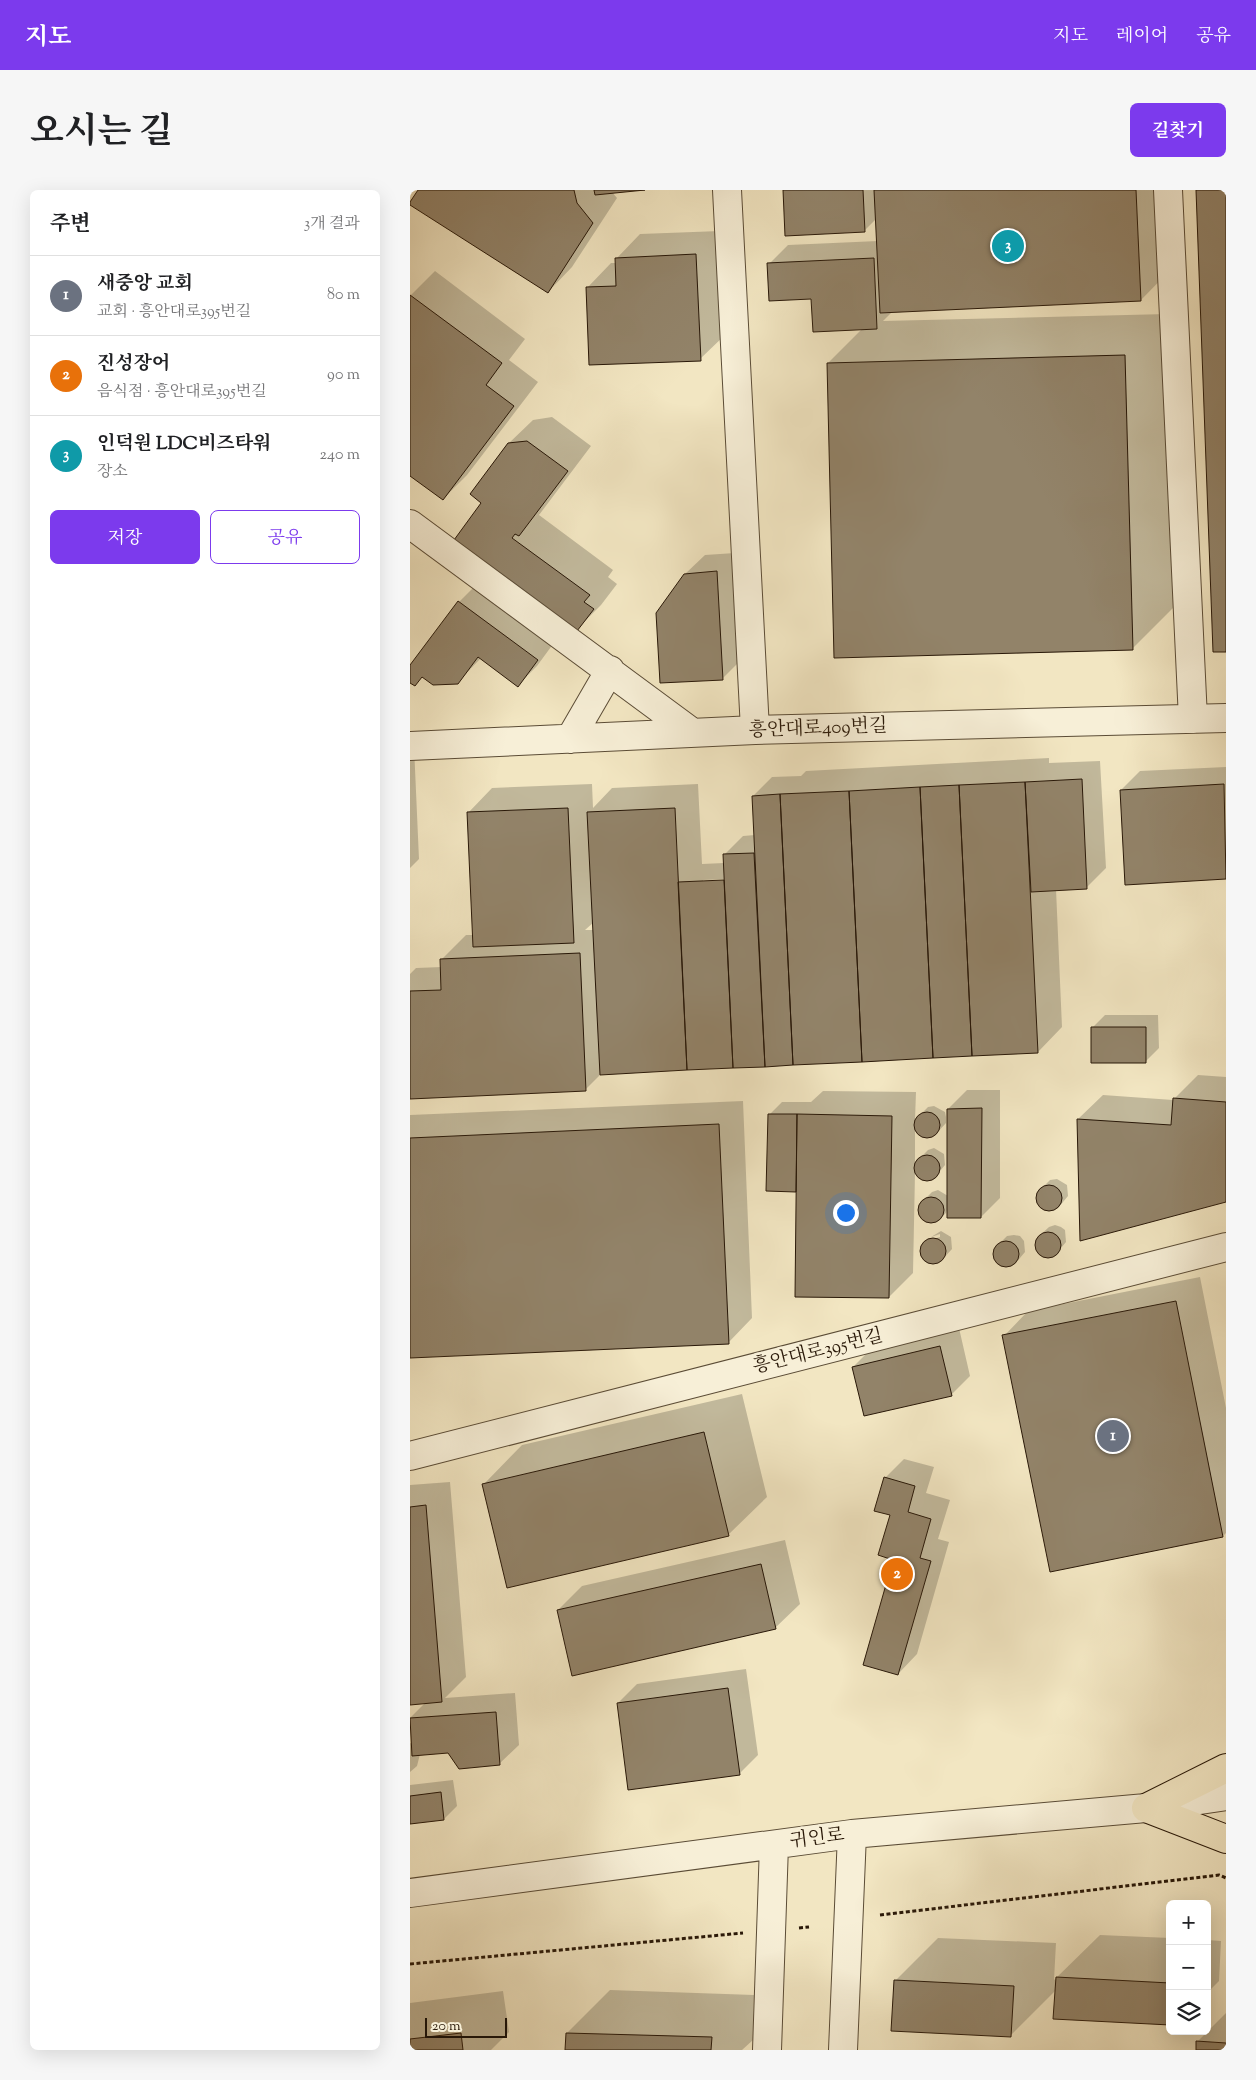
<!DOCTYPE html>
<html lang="ko">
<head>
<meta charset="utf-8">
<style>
  :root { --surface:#fff; --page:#f6f6f6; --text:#202124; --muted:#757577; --line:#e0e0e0; --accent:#7c3aed }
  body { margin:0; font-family:"Sorts Mill Goudy","Noto Serif KR",serif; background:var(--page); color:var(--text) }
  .controls { position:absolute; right:15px; bottom:15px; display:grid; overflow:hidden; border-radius:8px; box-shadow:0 5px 20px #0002 }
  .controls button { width:45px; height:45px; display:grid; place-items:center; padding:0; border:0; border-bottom:1px solid var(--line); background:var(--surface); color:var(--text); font:25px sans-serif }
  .scale { position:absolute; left:15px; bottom:12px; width:82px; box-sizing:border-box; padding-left:5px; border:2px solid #291808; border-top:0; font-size:14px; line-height:18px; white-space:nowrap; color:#291808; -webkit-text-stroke:4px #f7efd7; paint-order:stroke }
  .you { position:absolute; left:435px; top:1022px; width:18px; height:18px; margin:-12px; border:4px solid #fff; border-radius:50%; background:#1a73e8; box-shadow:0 0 0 8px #1a73e833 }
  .badge { display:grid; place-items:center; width:32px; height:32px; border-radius:50%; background:var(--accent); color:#fff; font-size:16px; font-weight:700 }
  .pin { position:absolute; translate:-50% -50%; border:2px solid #fff; box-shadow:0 1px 5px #0006 }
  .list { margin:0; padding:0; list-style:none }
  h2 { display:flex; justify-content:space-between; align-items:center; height:65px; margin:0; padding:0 20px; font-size:21px }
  h2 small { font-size:16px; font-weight:400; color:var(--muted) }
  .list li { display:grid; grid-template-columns:32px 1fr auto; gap:15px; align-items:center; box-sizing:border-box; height:80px; padding:0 20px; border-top:1px solid var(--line) }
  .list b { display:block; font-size:19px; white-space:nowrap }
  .list p { margin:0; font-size:16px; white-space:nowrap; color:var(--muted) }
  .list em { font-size:16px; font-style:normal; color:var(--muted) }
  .actions { display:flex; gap:10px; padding:15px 20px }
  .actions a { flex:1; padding:11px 0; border:1px solid var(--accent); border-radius:8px; text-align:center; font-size:18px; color:var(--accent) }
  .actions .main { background:var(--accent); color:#fff }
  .icon { flex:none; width:28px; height:28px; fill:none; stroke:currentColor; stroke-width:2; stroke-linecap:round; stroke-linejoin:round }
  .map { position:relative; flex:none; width:816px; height:1860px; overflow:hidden; border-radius:8px }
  header { display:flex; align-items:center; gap:30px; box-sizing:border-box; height:70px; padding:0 25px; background:var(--accent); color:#fff }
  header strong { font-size:24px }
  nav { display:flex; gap:28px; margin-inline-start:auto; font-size:18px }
  .intro { display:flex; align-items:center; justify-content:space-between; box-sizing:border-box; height:120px; padding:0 30px }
  h1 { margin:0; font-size:35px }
  .button { padding:12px 22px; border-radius:8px; background:var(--accent); color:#fff; font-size:18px; font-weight:700 }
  main { display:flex; gap:30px; padding:0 30px }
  aside { flex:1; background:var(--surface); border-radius:8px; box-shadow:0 5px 20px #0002 }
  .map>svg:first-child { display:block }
  .shadow { fill:#0003; fill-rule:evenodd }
  .building { fill:#928369; stroke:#291808 }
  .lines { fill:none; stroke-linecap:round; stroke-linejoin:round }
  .minor-casing { stroke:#5b4c36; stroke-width:30 }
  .major-casing { stroke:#291808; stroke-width:30 }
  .path { stroke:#291808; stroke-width:3; stroke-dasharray:4 2.5; stroke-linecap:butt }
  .minor { stroke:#f7efd7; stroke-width:28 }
  .major { stroke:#f2e6c2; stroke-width:28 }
  .labels { text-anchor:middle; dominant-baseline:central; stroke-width:5; stroke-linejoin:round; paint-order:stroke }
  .street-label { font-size:19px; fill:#291808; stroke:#f7efd7 }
</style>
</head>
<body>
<header>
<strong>지도</strong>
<nav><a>지도</a><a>레이어</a><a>공유</a></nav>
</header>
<div class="intro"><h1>오시는 길</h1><a class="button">길찾기</a></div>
<main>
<aside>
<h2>주변<small>3개 결과</small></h2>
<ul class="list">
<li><span class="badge" style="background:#6b7280">1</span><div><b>새중앙 교회</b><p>교회 · 흥안대로395번길</p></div><em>80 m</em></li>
<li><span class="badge" style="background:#e8710a">2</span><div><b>진성장어</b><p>음식점 · 흥안대로395번길</p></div><em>90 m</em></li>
<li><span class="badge" style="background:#0f9aa8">3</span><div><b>인덕원 LDC비즈타워</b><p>장소</p></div><em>240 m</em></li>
</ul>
<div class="actions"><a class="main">저장</a><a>공유</a></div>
</aside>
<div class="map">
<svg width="816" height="1860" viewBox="0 0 816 1860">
  <rect width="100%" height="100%" fill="#f2e6c2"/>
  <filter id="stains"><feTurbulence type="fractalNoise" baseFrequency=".004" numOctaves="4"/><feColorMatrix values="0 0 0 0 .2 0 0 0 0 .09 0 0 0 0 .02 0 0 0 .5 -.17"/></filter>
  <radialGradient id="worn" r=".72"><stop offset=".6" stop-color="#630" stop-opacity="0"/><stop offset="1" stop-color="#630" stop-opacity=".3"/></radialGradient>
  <path class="shadow" d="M 9,0 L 233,0 L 202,2 L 207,8 L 162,77 L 138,102 Z
    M 374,0 L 766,0 L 769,71 L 731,110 L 483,121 L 473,131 L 757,124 L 764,417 L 722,459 L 418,173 L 453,138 L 402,108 L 359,74 L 378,55 L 468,51 L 467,28 L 454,41 Z
    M 310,41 L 315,145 L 290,169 L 177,98 L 201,73 L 206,73 L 206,69 L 230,44 Z
    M 25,81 L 115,149 L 99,170 L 128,192 L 57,285 L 33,309 L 0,284 L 0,106 Z
    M 142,227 L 181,256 L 129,325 L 203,380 L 198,387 L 207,394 L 191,415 L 167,439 L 73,313 L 98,254 L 123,230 Z
    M 325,363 L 331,470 L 312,489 L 275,384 L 295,365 Z
    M 68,393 L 146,450 L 127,476 L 108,495 L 71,468 L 47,493 L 13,486 L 0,491 L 0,477 L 49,412 Z
    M 0,556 L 4,556 L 9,669 L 0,678 Z
    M 639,568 L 639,573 L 690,571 L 696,678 L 677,697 L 646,699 L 652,837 L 628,862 L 192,883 L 175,900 L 0,907 L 0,784 L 6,778 L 32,777 L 31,770 L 56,745 L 64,745 L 58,623 L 82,598 L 182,594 L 183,618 L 202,598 L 288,594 L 292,674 L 314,673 L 314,665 L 333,646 L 345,645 L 343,606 L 362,587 L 391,586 L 396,581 ZM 320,689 L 320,691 L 293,692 L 293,690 ZM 184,732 L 184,740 L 175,740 Z
    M 816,577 L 816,688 L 716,693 L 711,600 L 730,581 Z
    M 695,825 L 748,825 L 749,858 L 736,871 L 682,838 Z
    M 788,885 L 816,887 L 816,1010 L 668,929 L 693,905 L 763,910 Z
    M 557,900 L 590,900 L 590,1008 L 571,1027 L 538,1016 L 536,1023 L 529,1029 L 523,1032 L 516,1031 L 510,1027 L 508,1020 L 510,1014 L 522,1002 L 528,1000 L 538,1006 L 538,919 Z
    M 413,901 L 506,902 L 505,930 L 518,917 L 524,916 L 535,922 L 536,927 L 536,933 L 525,945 L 518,947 L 512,947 L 505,941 L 505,973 L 518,960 L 524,958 L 534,964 L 535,975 L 525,987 L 518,990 L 511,989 L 505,983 L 503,1083 L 479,1107 L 387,1001 L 358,1000 L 359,925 L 372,912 L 401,912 Z
    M 333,911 L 342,1128 L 318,1153 L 0,1167 L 0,925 Z
    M 647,989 L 657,995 L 658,1006 L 648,1018 L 641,1021 L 634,1020 L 629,1015 L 627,1009 L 628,1002 L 640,990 Z
    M 645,1035 L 651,1037 L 655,1040 L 656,1052 L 646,1064 L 639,1067 L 632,1066 L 627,1062 L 625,1055 L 627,1048 L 639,1037 Z
    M 531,1041 L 541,1047 L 542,1059 L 531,1071 L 525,1073 L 518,1072 L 513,1068 L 511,1061 L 512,1055 L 517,1051 L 530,1047 L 530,1044 L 521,1047 Z
    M 604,1045 L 610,1046 L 614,1051 L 615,1062 L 605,1074 L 598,1076 L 591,1076 L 586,1071 L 584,1065 L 585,1058 L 597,1046 Z
    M 790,1087 L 816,1218 L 816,1343 L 813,1346 L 594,1146 L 618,1121 Z
    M 549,1138 L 560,1186 L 541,1205 L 443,1177 L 462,1158 Z
    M 332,1204 L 357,1307 L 318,1345 L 74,1294 L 112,1255 Z
    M 494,1269 L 524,1277 L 516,1303 L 540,1310 L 528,1349 L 539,1352 L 507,1464 L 488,1484 L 484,1369 L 481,1324 L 475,1288 Z
    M 40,1292 L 56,1487 L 35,1508 L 105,1503 L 109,1555 L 89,1574 L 39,1562 L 10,1564 L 7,1576 L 0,1582 L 0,1553 L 2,1554 L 0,1528 L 16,1512 L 0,1514 L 0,1295 Z
    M 375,1350 L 390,1414 L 365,1438 L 148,1420 L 172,1396 Z
    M 336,1479 L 348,1565 L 329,1584 L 208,1513 L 227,1494 Z
    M 43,1590 L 47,1616 L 34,1629 L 0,1632 L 0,1595 Z
    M 690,1745 L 760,1748 L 760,1834 L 646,1800 L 601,1845 L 485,1791 L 528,1748 L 646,1753 L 644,1790 Z
    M 797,1750 L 811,1751 L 809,1791 L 797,1803 Z
    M 200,1800 L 344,1805 L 343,1850 L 332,1860 L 156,1860 L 157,1843 Z
    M 93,1801 L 99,1842 L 81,1860 L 0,1860 L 0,1813 Z
    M 816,1823 L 816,1860 L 787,1860 L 787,1852 Z"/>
  <path class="building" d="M 8,0 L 164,0 L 167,13 L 183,33 L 138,103 L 0,15 L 0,12 Z
    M 184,0 L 235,0 L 185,5 Z
    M 373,0 L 453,0 L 455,42 L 375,46 Z
    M 464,0 L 726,0 L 731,111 L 470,123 Z
    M 786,0 L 816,0 L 816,462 L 803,462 Z
    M 286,64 L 291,171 L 179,175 L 176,97 L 206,96 L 205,68 Z
    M 464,68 L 467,139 L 403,142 L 401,109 L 359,111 L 357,73 Z
    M 0,105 L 92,173 L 76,195 L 104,216 L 33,310 L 0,286 Z
    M 715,165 L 723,460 L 424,468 L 417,173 Z
    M 117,251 L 158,281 L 109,346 L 105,344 L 102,348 L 180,405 L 174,412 L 184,419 L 167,441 L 44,350 L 71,313 L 60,304 L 98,253 Z
    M 307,381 L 313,490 L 250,493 L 246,423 L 274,384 Z
    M 48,411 L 128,470 L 108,497 L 68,467 L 48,494 L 23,495 L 12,487 L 5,496 L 0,493 L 0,475 Z
    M 672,589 L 677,699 L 621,702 L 615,592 Z
    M 615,592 L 628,863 L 562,866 L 549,595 Z
    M 814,594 L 816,689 L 715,695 L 710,600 Z
    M 549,595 L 562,866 L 523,868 L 510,597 Z
    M 510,597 L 523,868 L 452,872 L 439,601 Z
    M 439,601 L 452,872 L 383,875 L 370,604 Z
    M 370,604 L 383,875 L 355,877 L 342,606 Z
    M 158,618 L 164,753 L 63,757 L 57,622 Z
    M 265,618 L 277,880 L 190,885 L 177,622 Z
    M 344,663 L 355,877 L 323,878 L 313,664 Z
    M 314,690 L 323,878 L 277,880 L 268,692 Z
    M 170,763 L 176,901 L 0,909 L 0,801 L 31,800 L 30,769 Z
    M 681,837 L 736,837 L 736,873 L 681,873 Z
    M 763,908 L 816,912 L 816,1012 L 670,1051 L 667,929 L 761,935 Z
    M 572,918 L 571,1028 L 537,1028 L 537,919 Z
    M504 935a13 13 0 1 1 26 0a13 13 0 1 1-26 0Z
    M 358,924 L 387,924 L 386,1002 L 356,1001 Z
    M 387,924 L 482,926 L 479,1108 L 385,1107 Z
    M 309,934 L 319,1154 L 0,1168 L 0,948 Z
    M504 978a13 13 0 1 1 26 0a13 13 0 1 1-26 0Z
    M626 1008a13 13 0 1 1 26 0a13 13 0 1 1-26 0Z
    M508 1020a13 13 0 1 1 26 0a13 13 0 1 1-26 0Z
    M625 1055a13 13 0 1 1 26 0a13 13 0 1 1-26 0Z
    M510 1061a13 13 0 1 1 26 0a13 13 0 1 1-26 0Z
    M583 1064a13 13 0 1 1 26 0a13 13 0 1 1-26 0Z
    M 766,1111 L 813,1347 L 640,1382 L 592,1145 Z
    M 530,1156 L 542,1206 L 454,1226 L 442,1177 Z
    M 294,1242 L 319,1346 L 97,1398 L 72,1294 Z
    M 474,1287 L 505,1296 L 498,1322 L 521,1329 L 510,1368 L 521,1371 L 488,1485 L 453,1475 L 483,1370 L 468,1365 L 480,1325 L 464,1321 Z
    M 16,1315 L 32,1512 L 0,1515 L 0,1317 Z
    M 351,1374 L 366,1439 L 162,1486 L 147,1420 Z
    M 318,1498 L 330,1585 L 218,1600 L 207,1513 Z
    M 86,1522 L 90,1575 L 49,1579 L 38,1563 L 2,1566 L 0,1528 Z
    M 31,1602 L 34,1630 L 0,1634 L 0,1606 Z
    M 646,1787 L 760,1793 L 760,1835 L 643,1829 Z
    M 484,1790 L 604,1796 L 601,1847 L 481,1841 Z
    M 51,1843 L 53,1860 L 0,1860 L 0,1849 Z
    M 156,1843 L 302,1847 L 301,1860 L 155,1860 Z
    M 786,1851 L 816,1853 L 816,1860 L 786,1860 Z"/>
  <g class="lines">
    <defs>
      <path id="minor" d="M 317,0 L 345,540
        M 758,0 L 783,529
        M 0,334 L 283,543
        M 160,549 L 200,480
        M 0,556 L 345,540 L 816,528
        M 0,1266 L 816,1057
        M 0,1703 L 442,1644 L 736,1618 L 816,1606
        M 357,1860 L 364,1655
        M 433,1860 L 442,1644"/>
      <path id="major" d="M 736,1618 L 816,1578
        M 736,1618 L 816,1649"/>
    </defs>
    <use href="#minor" class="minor-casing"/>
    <use href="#major" class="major-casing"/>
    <path class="path" d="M 470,1725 L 809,1685 L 816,1688
      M 389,1738 L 399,1737
      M 0,1774 L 333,1743"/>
    <use href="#minor" class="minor"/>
    <use href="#major" class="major"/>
  </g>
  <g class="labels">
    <g class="street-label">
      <text transform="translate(408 539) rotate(-2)">흥안대로409번길</text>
      <text transform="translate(408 1162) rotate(-14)">흥안대로395번길</text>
      <text transform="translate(407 1649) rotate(-7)">귀인로</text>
    </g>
  </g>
  <rect width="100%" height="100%" filter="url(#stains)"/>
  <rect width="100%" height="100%" fill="url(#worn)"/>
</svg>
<div class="controls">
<button>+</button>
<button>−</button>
<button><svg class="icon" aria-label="layers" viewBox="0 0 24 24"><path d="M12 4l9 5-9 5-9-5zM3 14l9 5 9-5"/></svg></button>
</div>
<div class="scale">20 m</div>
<div class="you"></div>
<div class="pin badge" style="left:703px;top:1246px;background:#6b7280">1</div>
<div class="pin badge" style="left:487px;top:1384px;background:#e8710a">2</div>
<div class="pin badge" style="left:598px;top:56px;background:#0f9aa8">3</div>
</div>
</main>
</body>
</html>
